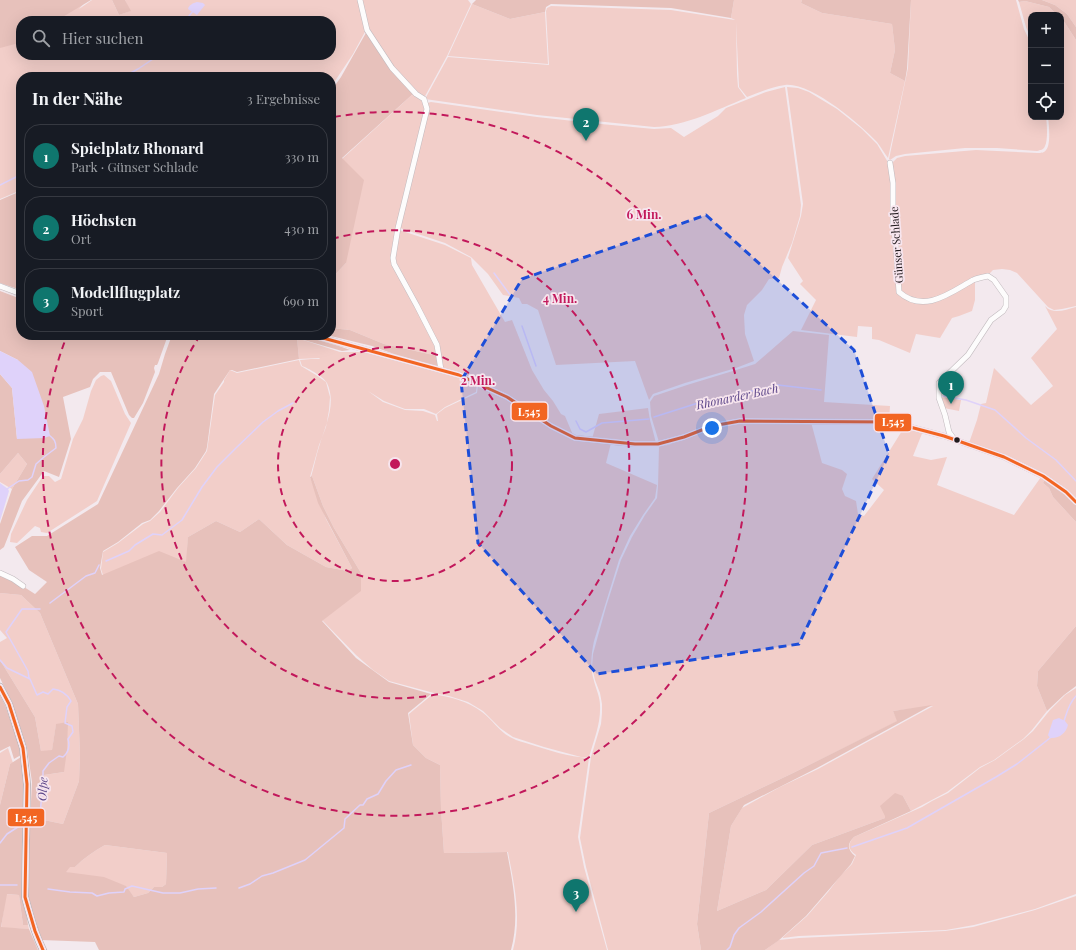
<!DOCTYPE html>
<html lang="de">
<head>
<meta charset="utf-8">
<style>
  :root { --surface:#171b24; --page:#20242c; --text:#f1f3f6; --muted:#9ea1a6; --line:#363941; --accent:#0f766e }
  body { margin:0; font-family:"Playfair Display",serif; background:var(--page); color:var(--text) }
  .controls { position:absolute; right:12px; top:12px; display:grid; overflow:hidden; border-radius:8px; box-shadow:0 4px 16px #0002 }
  .controls button { width:36px; height:36px; display:grid; place-items:center; padding:0; border:0; border-bottom:1px solid var(--line); background:var(--surface); color:var(--text); font:20px sans-serif }
  .you { position:absolute; left:712px; top:428px; width:14px; height:14px; margin:-10px; border:3px solid #fff; border-radius:50%; background:#1a73e8; box-shadow:0 0 0 6px #1a73e833 }
  .badge { display:grid; place-items:center; width:26px; height:26px; border-radius:50%; background:var(--accent); color:#fff; font-size:13px; font-weight:700 }
  .pin { position:absolute; translate:-50% -33px; filter:drop-shadow(0 1px 2px #0008) }
  .pin::after { content:''; position:absolute; top:21px; width:14px; height:12px; background:inherit; clip-path:polygon(0 0,100% 0,50% 100%) }
  .list { margin:0; padding:0; list-style:none }
  h2 { display:flex; justify-content:space-between; align-items:center; height:52px; margin:0; padding:0 16px; font-size:17px }
  h2 small { font-size:13px; font-weight:400; color:var(--muted) }
  .list li { display:grid; grid-template-columns:26px 1fr auto; gap:12px; align-items:center; box-sizing:border-box; height:64px; margin:0 8px 8px; padding:0 8px; border:1px solid var(--line); border-radius:16px }
  .list b { display:block; font-size:15px; white-space:nowrap }
  .list p { margin:0; font-size:13px; white-space:nowrap; color:var(--muted) }
  .list em { font-size:13px; font-style:normal; color:var(--muted) }
  .icon { flex:none; width:22px; height:22px; fill:none; stroke:currentColor; stroke-width:2; stroke-linecap:round; stroke-linejoin:round }
  .map { position:relative; flex:none; width:1076px; height:950px; overflow:hidden }
  .search { position:absolute; background:var(--surface); box-shadow:0 4px 16px #0002; left:16px; top:16px; width:320px; height:44px; display:flex; align-items:center; gap:10px; box-sizing:border-box; padding:0 14px; border-radius:16px; color:var(--muted); font-size:15px }
  .panel { position:absolute; background:var(--surface); box-shadow:0 4px 16px #0002; left:16px; top:72px; width:320px; height:268px; border-radius:16px }
  .map>svg:first-child { display:block }
  .green { fill:#f2cec9; fill-rule:evenodd }
  .forest { fill:#e7c1bb; fill-rule:evenodd }
  .water { fill:#dfd2fa }
  .lines { fill:none; stroke-linecap:round; stroke-linejoin:round }
  .stream { stroke:#dfd2fa; stroke-width:1.5 }
  .minor-casing { stroke:#c2bbbf; stroke-width:6 }
  .major-casing { stroke:#c2bbbf; stroke-width:8 }
  .minor { stroke:#fdfcfc; stroke-width:5 }
  .major { stroke:#fdfcfc; stroke-width:6 }
  .bus-1-casing { stroke:#f7e5ee; stroke-width:6 }
  .bus-1 { stroke:#f26522; stroke-width:3 }
  .marked { fill:#1d4ed8; fill-opacity:0.2; stroke:#1d4ed8; stroke-width:3; stroke-dasharray:8 5; stroke-linejoin:round }
  .ring { fill:none; stroke:#c2185b; stroke-width:2; stroke-dasharray:7 5 }
  .bus-dot { fill:#201a1d; stroke:#f7e5ee; stroke-width:1.5 }
  .labels { text-anchor:middle; dominant-baseline:central; stroke-width:3.5; stroke-linejoin:round; paint-order:stroke }
  .street-label { font-size:11px; fill:#201a1d; stroke:#f7e5ee }
  .water-label { font-size:12px; font-style:italic; fill:#5c4689; stroke:#f7e5ee }
  .centre { fill:#c2185b; stroke:#f7e5ee; stroke-width:2 }
  .ring-label { font-size:12px; text-anchor:middle; font-weight:bold; fill:#c2185b; stroke:#f7e5ee; stroke-width:3.5; stroke-linejoin:round; paint-order:stroke }
  .line-badge { stroke:#f7e5ee; stroke-width:1.5 }
  .badge-label { font-size:11px; text-anchor:middle; font-weight:bold; fill:#fff }
</style>
</head>
<body>
<div class="map">
<svg width="1076" height="950" viewBox="0 0 1076 950">
  <rect width="100%" height="100%" fill="#f3e9ee"/>
  <path class="green" d="M 0,0 L 87,0 L 79,9 L 92,0 L 112,0 L 119,15 L 130,11 L 125,0 L 359,0 L 366,30 L 353,54 L 331,87 L 331,77 L 21,77 L 21,190 L 0,199 ZM 21,21 L 331,21 L 331,55 L 21,55 L 21,42 L 18,43 L 21,41 Z
    M 361,0 L 468,0 L 471,4 L 447,56 L 424,98 L 393,68 L 368,29 Z
    M 734,0 L 802,0 L 801,3 L 822,13 L 892,24 L 895,50 L 890,73 L 905,81 L 888,158 C 884,153 881,147 877,142 C 860,124 811,82 785,85 C 772,87 759,92 747,97 L 739,87 L 736,22 L 737,74 L 738,87 L 746,98 C 716,110 686,126 654,127 L 537,115 L 425,99 L 448,57 L 549,65 L 546,11 L 547,8 L 551,6 L 671,10 L 735,20 L 731,18 Z
    M 911,0 L 1016,0 L 1024,29 L 1031,44 L 1031,117 L 1046,117 C 1047,124 1048,140 1045,146 C 1044,150 1040,150 1037,151 L 997,148 L 965,148 L 905,154 L 896,156 L 890,160 L 889,159 L 908,68 Z
    M 1042,0 L 1076,0 L 1076,27 L 1067,14 L 1055,5 Z
    M 1025,1 L 1049,7 L 1057,15 L 1031,15 L 1031,39 L 1026,27 L 1019,2 Z
    M 472,4 L 510,19 L 545,12 L 548,64 L 448,56 Z
    M 1061,18 L 1065,23 L 1076,40 L 1076,306 L 1062,309 L 1054,310 L 1048,307 L 1017,273 L 1010,270 L 1002,269 L 993,270 L 988,275 L 930,301 L 912,300 L 900,291 L 894,222 L 891,164 L 897,158 L 905,156 L 976,150 L 1037,153 C 1041,153 1044,153 1046,150 C 1051,145 1049,124 1048,117 L 1061,117 Z
    M 785,87 L 801,205 L 800,216 L 792,243 L 782,267 L 779,278 L 769,279 L 762,290 L 747,305 L 744,315 L 745,334 L 754,361 L 736,368 L 685,383 L 653,394 L 649,400 L 635,361 L 556,365 L 538,310 L 527,304 L 522,304 L 519,298 L 503,295 L 488,274 L 471,257 L 445,243 L 400,228 L 427,103 L 431,102 L 537,117 L 601,124 L 654,129 L 671,128 L 684,137 L 718,116 L 726,108 L 766,92 Z
    M 787,87 L 798,88 L 809,92 L 837,109 L 862,129 L 877,144 L 889,164 L 892,183 L 897,283 L 905,298 L 930,302 L 975,280 L 975,300 L 972,311 L 959,316 L 952,318 L 940,338 L 916,334 L 910,353 L 879,340 L 872,339 L 872,327 L 858,326 L 857,337 L 801,330 L 816,300 L 800,284 L 803,281 L 788,258 L 801,216 L 803,204 Z
    M 414,93 L 423,100 L 426,109 L 392,258 L 436,345 L 438,356 L 384,344 L 350,330 L 331,328 L 331,279 L 346,263 L 342,159 Z
    M 399,230 L 445,245 L 471,258 L 472,265 L 505,322 L 512,320 L 532,370 L 544,390 L 553,401 L 561,414 L 565,416 L 573,435 L 551,425 L 507,395 L 442,369 L 439,346 L 395,264 L 394,258 Z
    M 1045,306 C 1053,315 1065,310 1076,307 L 1076,500 L 1044,475 L 969,443 L 977,420 L 981,404 L 986,403 L 994,368 L 1031,405 L 1053,386 L 1031,358 L 1057,329 Z
    M 793,331 L 829,335 L 824,402 L 890,406 L 889,420 L 741,419 L 659,442 L 651,416 L 650,402 L 654,396 L 687,385 L 736,370 L 755,364 Z
    M 297,338 L 340,352 L 368,352 L 458,376 L 477,384 L 476,392 L 445,407 L 436,414 L 424,409 L 405,409 L 384,401 L 368,391 L 383,402 L 405,410 L 423,411 L 435,415 L 437,421 L 438,421 L 437,414 L 445,408 L 477,393 L 478,385 L 505,398 L 575,439 L 611,443 L 606,463 L 657,485 L 655,498 L 643,515 L 630,536 L 619,560 L 594,641 C 591,655 590,668 594,681 C 596,689 600,697 600,705 C 601,723 594,740 589,757 L 581,757 L 544,747 L 513,737 L 500,728 L 483,711 L 468,702 L 449,696 L 434,693 L 389,681 L 373,670 L 356,655 L 322,620 L 360,591 L 361,573 L 334,528 L 323,506 L 312,476 L 311,477 C 314,467 316,456 319,447 C 325,426 337,404 327,383 C 324,377 308,368 302,366 L 300,360 L 311,359 L 319,359 L 320,358 L 299,359 Z
    M 299,360 L 301,366 L 316,375 L 326,382 L 330,397 L 329,410 L 326,427 L 319,445 L 310,477 L 326,519 L 352,568 L 348,571 L 326,567 L 287,545 L 259,519 L 240,532 L 216,521 L 188,537 L 187,563 L 103,575 L 101,569 L 103,552 L 118,543 L 143,524 L 150,521 L 160,512 L 178,488 L 196,468 L 207,451 L 215,395 L 224,382 L 224,380 L 230,370 L 237,373 Z
    M 104,375 L 111,381 L 125,414 L 131,423 L 97,501 L 47,533 L 41,532 L 40,528 L 35,526 L 17,543 L 10,542 L 11,534 L 27,500 L 43,476 L 49,476 L 55,482 L 61,479 L 73,439 L 83,419 L 91,391 L 96,380 L 101,376 Z
    M 941,397 L 961,400 L 959,411 L 944,408 Z
    M 648,408 L 650,420 L 656,443 L 637,443 L 592,439 L 599,414 Z
    M 811,422 L 822,463 L 842,470 L 847,474 L 842,489 L 845,496 L 856,501 L 858,514 L 864,516 L 884,490 L 872,479 L 905,426 L 923,431 L 913,456 L 931,460 L 947,457 L 937,485 L 1014,515 L 1041,477 L 1045,479 L 1043,483 L 1049,488 L 1053,497 L 1076,522 L 1076,626 L 1038,671 L 1037,686 L 1047,711 L 1032,730 L 1023,739 L 994,760 L 980,767 L 947,792 L 911,811 L 903,796 L 885,816 L 885,818 L 812,845 L 766,890 L 717,911 L 731,826 L 742,808 L 780,787 L 818,769 L 933,706 L 893,711 L 898,721 L 793,773 L 709,813 L 697,924 L 701,950 L 608,950 L 586,867 L 580,838 L 591,757 L 601,724 L 602,713 L 602,704 L 600,693 L 595,680 L 592,667 L 593,654 L 606,607 L 621,560 L 632,537 L 645,515 L 657,498 L 658,486 L 659,446 L 668,445 L 712,428 L 741,423 Z
    M 18,453 L 27,464 L 12,489 L 0,482 L 0,474 Z
    M 0,593 L 21,595 L 40,613 L 78,704 L 80,755 L 79,781 L 63,824 L 39,819 L 44,775 L 64,772 L 56,725 L 52,751 L 41,751 L 35,717 L 0,660 L 0,642 L 7,638 L 0,630 Z
    M 1076,688 L 1076,894 L 1035,909 L 974,925 L 946,930 L 799,936 L 782,938 L 807,916 L 828,892 L 841,875 L 852,864 L 856,855 C 848,849 847,845 854,837 L 922,807 L 932,801 L 948,793 L 980,768 L 995,760 L 1024,739 L 1033,731 L 1050,710 L 1065,695 Z
    M 433,694 C 450,697 468,701 482,712 C 493,720 499,732 512,738 C 517,741 524,742 529,744 C 548,750 569,757 589,758 L 578,837 L 584,867 L 607,950 L 513,950 C 522,917 514,884 508,852 L 444,853 L 441,809 L 440,765 L 426,758 L 413,745 L 409,714 Z
    M 8,748 L 13,763 L 10,764 L 0,805 L 0,753 Z
    M 105,845 L 167,853 L 166,884 L 162,887 L 154,887 L 148,893 L 134,897 L 125,886 L 65,872 L 70,866 L 75,867 C 84,858 94,851 105,845 Z
    M 6,894 L 19,895 L 23,925 L 28,925 L 29,929 L 1,928 Z
    M 1076,896 L 1076,950 L 765,950 L 779,940 L 799,938 L 945,931 L 973,927 L 1035,910 Z"/>
  <path class="forest" d="M 0,0 L 91,0 L 56,21 L 21,21 L 21,41 L 15,44 L 0,48 Z
    M 112,0 L 125,0 L 131,11 L 119,15 Z
    M 476,0 L 734,0 L 731,18 L 671,8 L 551,4 L 546,7 L 545,12 L 510,19 L 472,4 Z
    M 802,0 L 911,0 L 907,69 L 905,81 L 890,73 L 895,50 L 892,24 L 822,13 L 801,3 Z
    M 1018,0 L 1042,0 L 1055,5 L 1067,14 L 1076,27 L 1076,40 L 1065,23 L 1061,18 L 1061,15 L 1057,15 L 1049,7 L 1025,1 L 1019,2 Z
    M 367,31 L 414,93 L 342,158 L 364,180 L 346,263 L 331,279 L 331,91 L 341,77 Z
    M 21,191 L 21,290 L 0,283 L 0,200 Z
    M 0,291 L 21,299 L 21,335 L 168,335 L 158,363 L 157,365 L 155,365 L 154,368 L 155,372 L 143,403 L 134,418 L 132,418 L 129,415 L 111,372 L 100,372 L 93,379 L 90,387 L 63,397 L 71,439 L 59,477 L 44,471 L 22,501 L 4,547 L 0,550 L 0,524 L 12,489 L 27,464 L 18,453 L 0,474 L 0,374 L 12,388 L 17,439 L 18,360 L 0,351 Z
    M 331,328 L 350,330 L 384,344 L 438,356 L 439,367 L 394,354 L 372,346 L 327,335 L 331,335 Z
    M 172,335 L 300,335 L 339,346 L 350,350 L 342,351 L 297,338 L 299,359 L 237,372 L 232,370 L 230,370 L 214,394 L 207,447 L 206,451 L 195,468 L 177,488 L 159,511 L 150,520 L 142,523 L 118,542 L 103,551 L 100,568 L 102,575 L 159,551 L 186,562 L 188,537 L 216,521 L 240,532 L 259,519 L 287,545 L 326,567 L 348,571 L 352,568 L 318,503 L 310,477 L 312,476 L 323,506 L 334,528 L 361,573 L 361,591 L 322,621 L 356,658 L 389,682 L 431,694 L 408,713 L 413,745 L 426,758 L 440,765 L 441,809 L 444,853 L 507,852 C 513,884 520,917 511,950 L 99,950 L 95,942 L 41,940 L 32,912 L 28,895 L 29,842 L 32,782 L 27,748 L 12,703 L 0,678 L 0,660 L 35,717 L 41,751 L 52,750 L 56,724 L 68,722 L 67,750 L 64,772 L 44,775 L 39,819 L 63,824 L 79,781 L 80,755 L 78,704 L 40,613 L 21,595 L 0,593 L 0,574 L 13,580 L 35,594 L 47,582 L 29,570 L 15,547 L 32,536 L 47,536 L 98,504 L 159,374 L 165,354 ZM 105,845 L 167,853 L 166,884 L 162,887 L 154,887 L 148,893 L 134,897 L 126,886 L 104,877 L 66,872 L 70,867 L 75,867 C 84,858 94,851 105,845 Z
    M 1045,479 L 1066,493 L 1076,503 L 1076,522 L 1053,497 L 1049,488 L 1043,483 Z
    M 1076,626 L 1076,686 L 1064,695 L 1047,711 L 1037,686 L 1038,671 Z
    M 0,695 L 5,705 L 20,748 L 21,755 L 14,759 L 10,746 L 0,751 Z
    M 932,705 L 817,768 L 744,805 L 731,826 L 717,911 L 766,890 L 812,845 L 885,818 L 885,816 L 880,806 L 895,793 L 903,796 L 911,811 L 854,837 C 847,844 847,849 855,856 L 851,864 L 806,916 L 778,941 L 765,950 L 701,950 L 697,924 L 709,813 L 793,773 L 897,721 L 893,711 Z
    M 21,757 L 25,784 L 23,893 L 28,925 L 23,925 L 19,895 L 7,894 L 1,927 L 29,929 L 38,950 L 0,950 L 0,805 L 10,764 Z"/>
  <path class="water" d="M 197,2 L 203,3 L 205,5 L 197,15 L 188,9 C 189,5 193,3 197,2 Z
    M 0,351 L 18,360 L 32,372 L 44,406 L 50,436 L 44,438 L 17,439 L 12,388 L 0,374 Z
    M 0,483 L 8,489 L 9,491 L 0,521 Z
    M 1059,718 L 1065,721 L 1068,725 C 1066,733 1059,739 1050,738 L 1048,735 L 1053,720 Z"/>
  <g class="lines">
    <path class="stream" d="M 185,21 L 193,11
      M 123,77 L 138,69 L 159,55
      M 0,185 L 18,176 L 21,172
      M 494,273 L 511,296
      M 522,326 L 536,366
      M 943,396 L 966,400 L 995,410 L 1026,438 L 1056,460 L 1076,481
      M 654,417 L 695,404 L 778,385 L 821,390
      M 576,421 L 580,429 L 586,432 L 602,423 L 649,419
      M 7,489 L 19,481 L 28,480 L 32,477 L 36,464 L 44,457 L 56,448 C 56,441 54,439 49,435
      M 106,561 L 129,551 L 135,545 L 153,534 L 162,535 L 182,520 L 202,487 L 217,467 L 236,448 L 263,422 L 278,411 L 293,403
      M 50,603 L 86,576 L 95,573 L 99,565
      M 0,660 L 7,668 L 30,679 L 37,695 L 43,692 L 48,694 L 53,689 C 61,690 67,694 71,701 L 67,707 L 65,723 L 72,726 L 73,732 L 68,739 C 70,746 69,752 63,757 L 59,756 L 49,763 L 43,771 L 43,784 L 40,814 L 33,819
      M 29,678 L 28,671 L 6,632 L 22,609 L 40,609
      M 1064,721 C 1067,712 1069,703 1076,696
      M 0,843 L 7,834 L 21,825
      M 852,847 L 907,828 L 996,777 L 1017,764 L 1050,738
      M 0,885 L 17,885
      M 239,888 L 250,884 L 262,876 L 273,873 L 305,860 L 344,828 L 345,819 L 360,805 L 363,805 L 367,799 L 378,794 L 386,781 L 396,770 L 411,765
      M 48,889 L 70,892 L 92,893 L 97,896 L 109,893 L 124,892 L 125,889 L 132,886 L 163,893 L 180,893 L 198,889 L 216,888
      M 727,950 L 730,947 L 734,935 L 739,928 L 761,912 L 804,873 L 814,866 L 821,853 L 847,848"/>
    <defs>
      <path id="minor" d="M 360,0 L 367,30 L 392,68 L 416,94 L 424,99 L 427,109 L 398,228 L 393,258 L 394,264 L 417,306 L 437,345 L 441,370
        M 890,163 L 893,183 L 893,223 L 896,246 L 899,292 C 924,314 950,293 973,280 C 978,278 983,277 988,276 L 994,280 L 1006,297 L 1006,306 L 1003,311 L 991,320 L 968,355 L 939,383 L 939,398 L 945,415 L 949,432 L 954,439
        M 0,286 L 21,294
        M 312,335 L 459,375 L 507,397 L 551,426 L 575,438 L 614,442 L 635,444 L 658,444 L 684,437 L 712,426 L 740,421 L 891,422 L 944,436 L 1004,457 L 1043,476 L 1066,492 L 1076,502
        M 0,573 L 13,579 L 23,586"/>
      <path id="major" d="M 0,687 L 9,704 L 23,748 L 27,784 L 25,897 C 30,915 34,933 43,950"/>
    </defs>
    <use href="#minor" class="minor-casing"/>
    <use href="#major" class="major-casing"/>
    <use href="#minor" class="minor"/>
    <use href="#major" class="major"/>
    <defs>
      <path id="bus-1" d="M 312,335 L 459,375 L 507,397 L 551,426 L 575,438 L 635,444 L 658,444 L 684,437 L 712,426 L 740,421 L 891,422 L 944,436 L 1004,457 L 1043,476 L 1066,492 L 1076,502
        M 0,687 L 9,704 L 23,748 L 27,784 L 25,897 L 35,931 L 43,950"/>
    </defs>
    <use href="#bus-1" class="bus-1-casing"/>
    <use href="#bus-1" class="bus-1"/>
  </g>
  <path class="marked" d="M 706,215 L 854,350 L 889,454 L 799,644 L 597,674 L 478,543 L 461,381 L 522,279 Z"/>
  <g class="ring">
    <circle cx="395" cy="464" r="117"/>
    <path d="M332 239A234 234 0 1 1 199 337"/>
    <path d="M334 117A352 352 0 1 1 66 338"/>
  </g>
  <circle class="bus-dot" cx="957" cy="440" r="3.5"/>
  <g class="labels">
    <g class="street-label">
      <text transform="translate(896 245) rotate(-94)">Günser Schlade</text>
    </g>
    <g class="water-label">
      <text transform="translate(737 396) rotate(-12)">Rhonarder Bach</text>
      <text transform="translate(42 789) rotate(-87)">Olpe</text>
    </g>
  </g>
  <circle cx="395" cy="464" r="6" class="centre"/>
  <g class="ring-label">
    <text x="644" y="219">6 Min.</text>
    <text x="560" y="303">4 Min.</text>
    <text x="478" y="385">2 Min.</text>
  </g>
  <g class="line-badge">
    <rect x="511" y="402" width="37" height="19" rx="4" fill="#f26522"/>
    <rect x="874" y="413" width="38" height="19" rx="4" fill="#f26522"/>
    <rect x="7" y="808" width="38" height="19" rx="4" fill="#f26522"/>
  </g>
  <g class="badge-label">
    <text x="529" y="416">L545</text>
    <text x="893" y="426">L545</text>
    <text x="26" y="822">L545</text>
  </g>
</svg>
<div class="controls">
<button>+</button>
<button>−</button>
<button><svg class="icon" aria-label="locate" viewBox="0 0 24 24"><circle cx="12" cy="12" r="6"/><path d="M12 2v4M12 18v4M2 12h4M18 12h4"/></svg></button>
</div>
<div class="you"></div>
<div class="pin badge" style="left:951px;top:404px">1</div>
<div class="pin badge" style="left:586px;top:141px">2</div>
<div class="pin badge" style="left:576px;top:912px">3</div>
<div class="search"><svg class="icon" aria-label="search" viewBox="0 0 24 24"><circle cx="10" cy="10" r="6"/><path d="M15 15l6 6"/></svg>Hier suchen</div>
<section class="panel">
<h2>In der Nähe<small>3 Ergebnisse</small></h2>
<ul class="list">
<li><span class="badge">1</span><div><b>Spielplatz Rhonard</b><p>Park · Günser Schlade</p></div><em>330 m</em></li>
<li><span class="badge">2</span><div><b>Höchsten</b><p>Ort</p></div><em>430 m</em></li>
<li><span class="badge">3</span><div><b>Modellflugplatz</b><p>Sport</p></div><em>690 m</em></li>
</ul>
</section>
</div>
</body>
</html>
